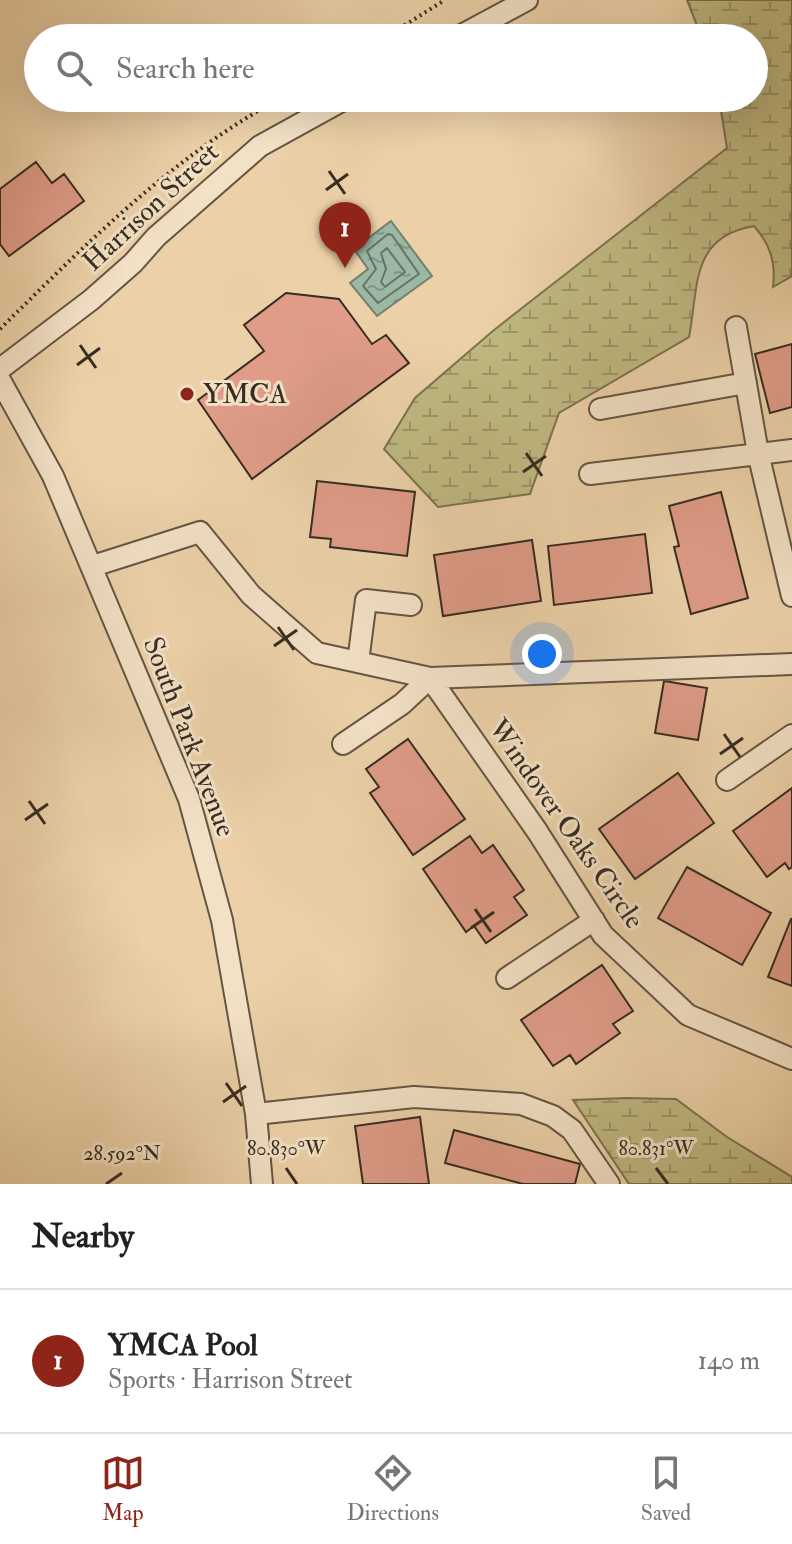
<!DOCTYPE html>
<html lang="en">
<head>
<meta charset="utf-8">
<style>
  :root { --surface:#fff; --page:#f2f2f2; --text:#222; --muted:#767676; --line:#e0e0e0; --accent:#8f2418 }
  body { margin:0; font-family:"IM FELL Double Pica",serif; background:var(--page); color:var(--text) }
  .you { position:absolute; left:542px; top:654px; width:28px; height:28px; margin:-20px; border:6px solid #fff; border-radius:50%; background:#1a73e8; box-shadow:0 0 0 12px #1a73e833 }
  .badge { display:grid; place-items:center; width:52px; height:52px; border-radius:50%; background:var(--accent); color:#fff; font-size:26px; font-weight:700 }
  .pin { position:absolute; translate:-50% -66px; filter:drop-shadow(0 2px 4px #0008) }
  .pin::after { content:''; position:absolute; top:42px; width:28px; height:24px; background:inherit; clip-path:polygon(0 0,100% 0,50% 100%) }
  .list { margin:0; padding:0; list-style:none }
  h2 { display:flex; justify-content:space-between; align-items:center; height:104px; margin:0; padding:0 32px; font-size:34px }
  h2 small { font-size:26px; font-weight:400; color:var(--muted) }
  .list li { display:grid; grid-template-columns:52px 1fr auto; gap:24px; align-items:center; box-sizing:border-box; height:144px; padding:0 32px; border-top:2px solid var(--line) }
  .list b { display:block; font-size:30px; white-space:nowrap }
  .list p { margin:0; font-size:26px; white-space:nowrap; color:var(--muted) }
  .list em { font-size:26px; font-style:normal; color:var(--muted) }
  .icon { flex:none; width:44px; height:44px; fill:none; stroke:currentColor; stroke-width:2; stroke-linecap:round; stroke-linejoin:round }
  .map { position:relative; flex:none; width:792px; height:1184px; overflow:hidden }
  .search { position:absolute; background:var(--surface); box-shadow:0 8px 32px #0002; left:24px; right:24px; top:24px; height:88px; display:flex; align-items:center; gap:20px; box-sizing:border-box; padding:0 28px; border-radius:44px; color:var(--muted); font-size:30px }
  .sheet { height:248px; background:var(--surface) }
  nav { display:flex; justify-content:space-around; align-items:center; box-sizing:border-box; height:112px; border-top:2px solid var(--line); background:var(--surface); font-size:22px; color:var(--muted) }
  nav a { display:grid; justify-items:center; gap:4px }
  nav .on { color:var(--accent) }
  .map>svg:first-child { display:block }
  .wetland { fill:url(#wetland-marsh); stroke:#7b7352; stroke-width:2 }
  .water { fill:url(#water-ripples); stroke:#72806f; stroke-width:2 }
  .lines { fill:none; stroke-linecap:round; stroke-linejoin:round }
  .shore { stroke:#687262; stroke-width:2 }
  .building { fill:#e09c88; stroke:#362d22; stroke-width:2 }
  .minor-casing { stroke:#645644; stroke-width:24 }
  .path { stroke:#362d22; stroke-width:4; stroke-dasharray:2 4; stroke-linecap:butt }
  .minor { stroke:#f3e1c6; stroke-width:20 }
  .ticks { fill:none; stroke:#362d22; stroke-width:3 }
  .poi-dot { fill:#8f2418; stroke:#f3e1c6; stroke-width:3 }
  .labels { text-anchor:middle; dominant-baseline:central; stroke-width:6; stroke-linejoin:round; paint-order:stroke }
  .street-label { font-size:28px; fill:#362d22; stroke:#f3e1c6 }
  .poi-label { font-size:28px; fill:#362d22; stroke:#f3e1c6; text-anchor:start }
  .ticks-label { font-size:20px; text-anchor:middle; fill:#362d22; stroke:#f3e1c6; stroke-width:6; stroke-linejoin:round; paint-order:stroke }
</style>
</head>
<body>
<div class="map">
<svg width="792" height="1184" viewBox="0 0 792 1184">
  <defs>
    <pattern id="wetland-marsh" width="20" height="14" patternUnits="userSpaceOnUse" patternTransform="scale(2)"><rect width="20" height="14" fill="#c0b982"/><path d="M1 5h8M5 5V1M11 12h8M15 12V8" fill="none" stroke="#9d976a"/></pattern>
    <pattern id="water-ripples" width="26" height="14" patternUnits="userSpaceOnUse" patternTransform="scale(2)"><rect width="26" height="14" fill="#9ab8a3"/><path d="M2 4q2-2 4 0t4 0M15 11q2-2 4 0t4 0" fill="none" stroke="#7e9684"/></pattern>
  </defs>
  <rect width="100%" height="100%" fill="#ecd1a8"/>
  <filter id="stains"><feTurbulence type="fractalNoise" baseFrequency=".0025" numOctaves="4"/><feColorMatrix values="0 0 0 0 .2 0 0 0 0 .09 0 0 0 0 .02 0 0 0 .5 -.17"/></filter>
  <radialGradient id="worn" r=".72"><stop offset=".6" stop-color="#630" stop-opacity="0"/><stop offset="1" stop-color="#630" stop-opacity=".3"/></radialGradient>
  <path class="wetland" d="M 687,0 L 792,0 L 792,276 L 773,287 C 776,262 770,244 754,226 C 690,237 699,286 689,337 L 559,413 L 530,494 L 438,507 L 384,449 L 415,398 L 494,330 L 727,148 L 719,98 L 754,98 L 754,38 L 702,38 Z
    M 626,1098 L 676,1099 L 727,1137 L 792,1177 L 792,1184 L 629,1184 L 573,1100 Z"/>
  <path class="water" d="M 391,221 L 432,276 L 377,316 L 350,283 L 368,269 L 354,249 Z"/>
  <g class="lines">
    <path class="shore" d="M 388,234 L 392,235 L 419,274 L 378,303 L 363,286 L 376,269 L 367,251 Z
      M 387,248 L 405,272 L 385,287 L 381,282 L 386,269 L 381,253 Z"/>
  </g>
  <path class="building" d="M 36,162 L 52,183 L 64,174 L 84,201 L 9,256 L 0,244 L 0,189 Z
    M 286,293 L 339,299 L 372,344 L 386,335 L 409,363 L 252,479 L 198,400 L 264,351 L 244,325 Z
    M 792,344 L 792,407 L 770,413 L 755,354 Z
    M 317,481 L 415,492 L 407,556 L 330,547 L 331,539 L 310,537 Z
    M 721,492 L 748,598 L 691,614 L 674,547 L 679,546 L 669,506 Z
    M 645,534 L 652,593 L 554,605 L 548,546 Z
    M 532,540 L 541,601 L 443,616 L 434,555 Z
    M 664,681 L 707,688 L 698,740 L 655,733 Z
    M 408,739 L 465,819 L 413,855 L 370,793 L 379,787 L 366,769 Z
    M 678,773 L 714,823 L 635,879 L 599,829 Z
    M 792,788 L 792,867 L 789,869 L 785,863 L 767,877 L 733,831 Z
    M 470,836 L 482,853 L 493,845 L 524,890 L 514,897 L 527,915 L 486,943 L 474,926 L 466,932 L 423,869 Z
    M 687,867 L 771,913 L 742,965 L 658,918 Z
    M 791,919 L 792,919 L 792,986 L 768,977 Z
    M 602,965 L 633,1011 L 613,1024 L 620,1033 L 576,1064 L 570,1055 L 553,1066 L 521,1020 Z
    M 420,1117 L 429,1184 L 363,1184 L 355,1126 Z
    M 454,1130 L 580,1164 L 575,1184 L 523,1184 L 445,1163 Z"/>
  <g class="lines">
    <defs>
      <path id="minor" d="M 456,38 L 527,0
        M 736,327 L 758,453 L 792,596
        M 0,369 L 91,300 L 133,263 L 156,237 L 260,146 L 347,98
        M 0,380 L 53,476 L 189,799 L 222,920 L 256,1114 L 262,1184
        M 600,409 L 746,383
        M 590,474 L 792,450
        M 93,566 L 200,532 L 251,595 L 317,653 L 430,678 L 792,664
        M 358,662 L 366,600 L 411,605
        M 430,678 L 537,831 L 603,935 L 688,1015 L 792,1059
        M 343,744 L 402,704 L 430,678
        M 727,780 L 792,735
        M 507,978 L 594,920
        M 256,1114 L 414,1097 L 521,1104 L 553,1116 L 572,1130 L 609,1184"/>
    </defs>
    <use href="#minor" class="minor-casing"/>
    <path class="path" d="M 384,38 L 445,0
      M 0,329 C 86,244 173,156 281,98"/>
    <use href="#minor" class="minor"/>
  </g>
  <path class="ticks" d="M 329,171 L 345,194M 326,190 L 348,174M 80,345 L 96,368M 77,365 L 100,348M 526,453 L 542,476M 523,472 L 546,456M 278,627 L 294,650M 274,646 L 297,630M 724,734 L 740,757M 720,754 L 743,738M 29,801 L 45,824M 25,820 L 48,804M 475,909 L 491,932M 471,928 L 494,912M 226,1083 L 242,1106M 223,1102 L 246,1086M 286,1168 L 297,1184M 656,1168 L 668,1184M 106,1184 L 122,1173"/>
  <circle class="poi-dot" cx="187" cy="394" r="8"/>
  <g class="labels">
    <g class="street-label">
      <text transform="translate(151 207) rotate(-43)">Harrison Street</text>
      <text transform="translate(189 737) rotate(69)">South Park Avenue</text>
      <text transform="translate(566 824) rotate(55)">Windover Oaks Circle</text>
    </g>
    <g class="poi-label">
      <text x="203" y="394">YMCA</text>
    </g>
  </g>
  <g class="ticks-label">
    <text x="286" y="1155">80.830°W</text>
    <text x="656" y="1155">80.831°W</text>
    <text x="122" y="1160">28.592°N</text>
  </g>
  <rect width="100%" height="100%" filter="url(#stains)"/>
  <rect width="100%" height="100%" fill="url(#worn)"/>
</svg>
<div class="you"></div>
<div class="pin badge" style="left:345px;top:268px">1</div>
<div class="search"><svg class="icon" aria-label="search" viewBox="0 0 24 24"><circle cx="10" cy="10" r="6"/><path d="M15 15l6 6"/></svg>Search here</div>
</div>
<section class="sheet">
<h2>Nearby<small></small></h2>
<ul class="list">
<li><span class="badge">1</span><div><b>YMCA Pool</b><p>Sports · Harrison Street</p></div><em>140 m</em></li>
</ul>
</section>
<nav>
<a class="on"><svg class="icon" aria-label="map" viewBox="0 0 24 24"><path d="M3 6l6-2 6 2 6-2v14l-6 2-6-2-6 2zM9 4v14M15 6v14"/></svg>Map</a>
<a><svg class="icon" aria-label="directions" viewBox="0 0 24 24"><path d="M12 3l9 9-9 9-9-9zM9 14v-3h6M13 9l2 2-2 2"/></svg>Directions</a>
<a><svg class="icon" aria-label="saved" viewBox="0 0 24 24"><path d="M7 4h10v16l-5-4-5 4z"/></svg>Saved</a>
</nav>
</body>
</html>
